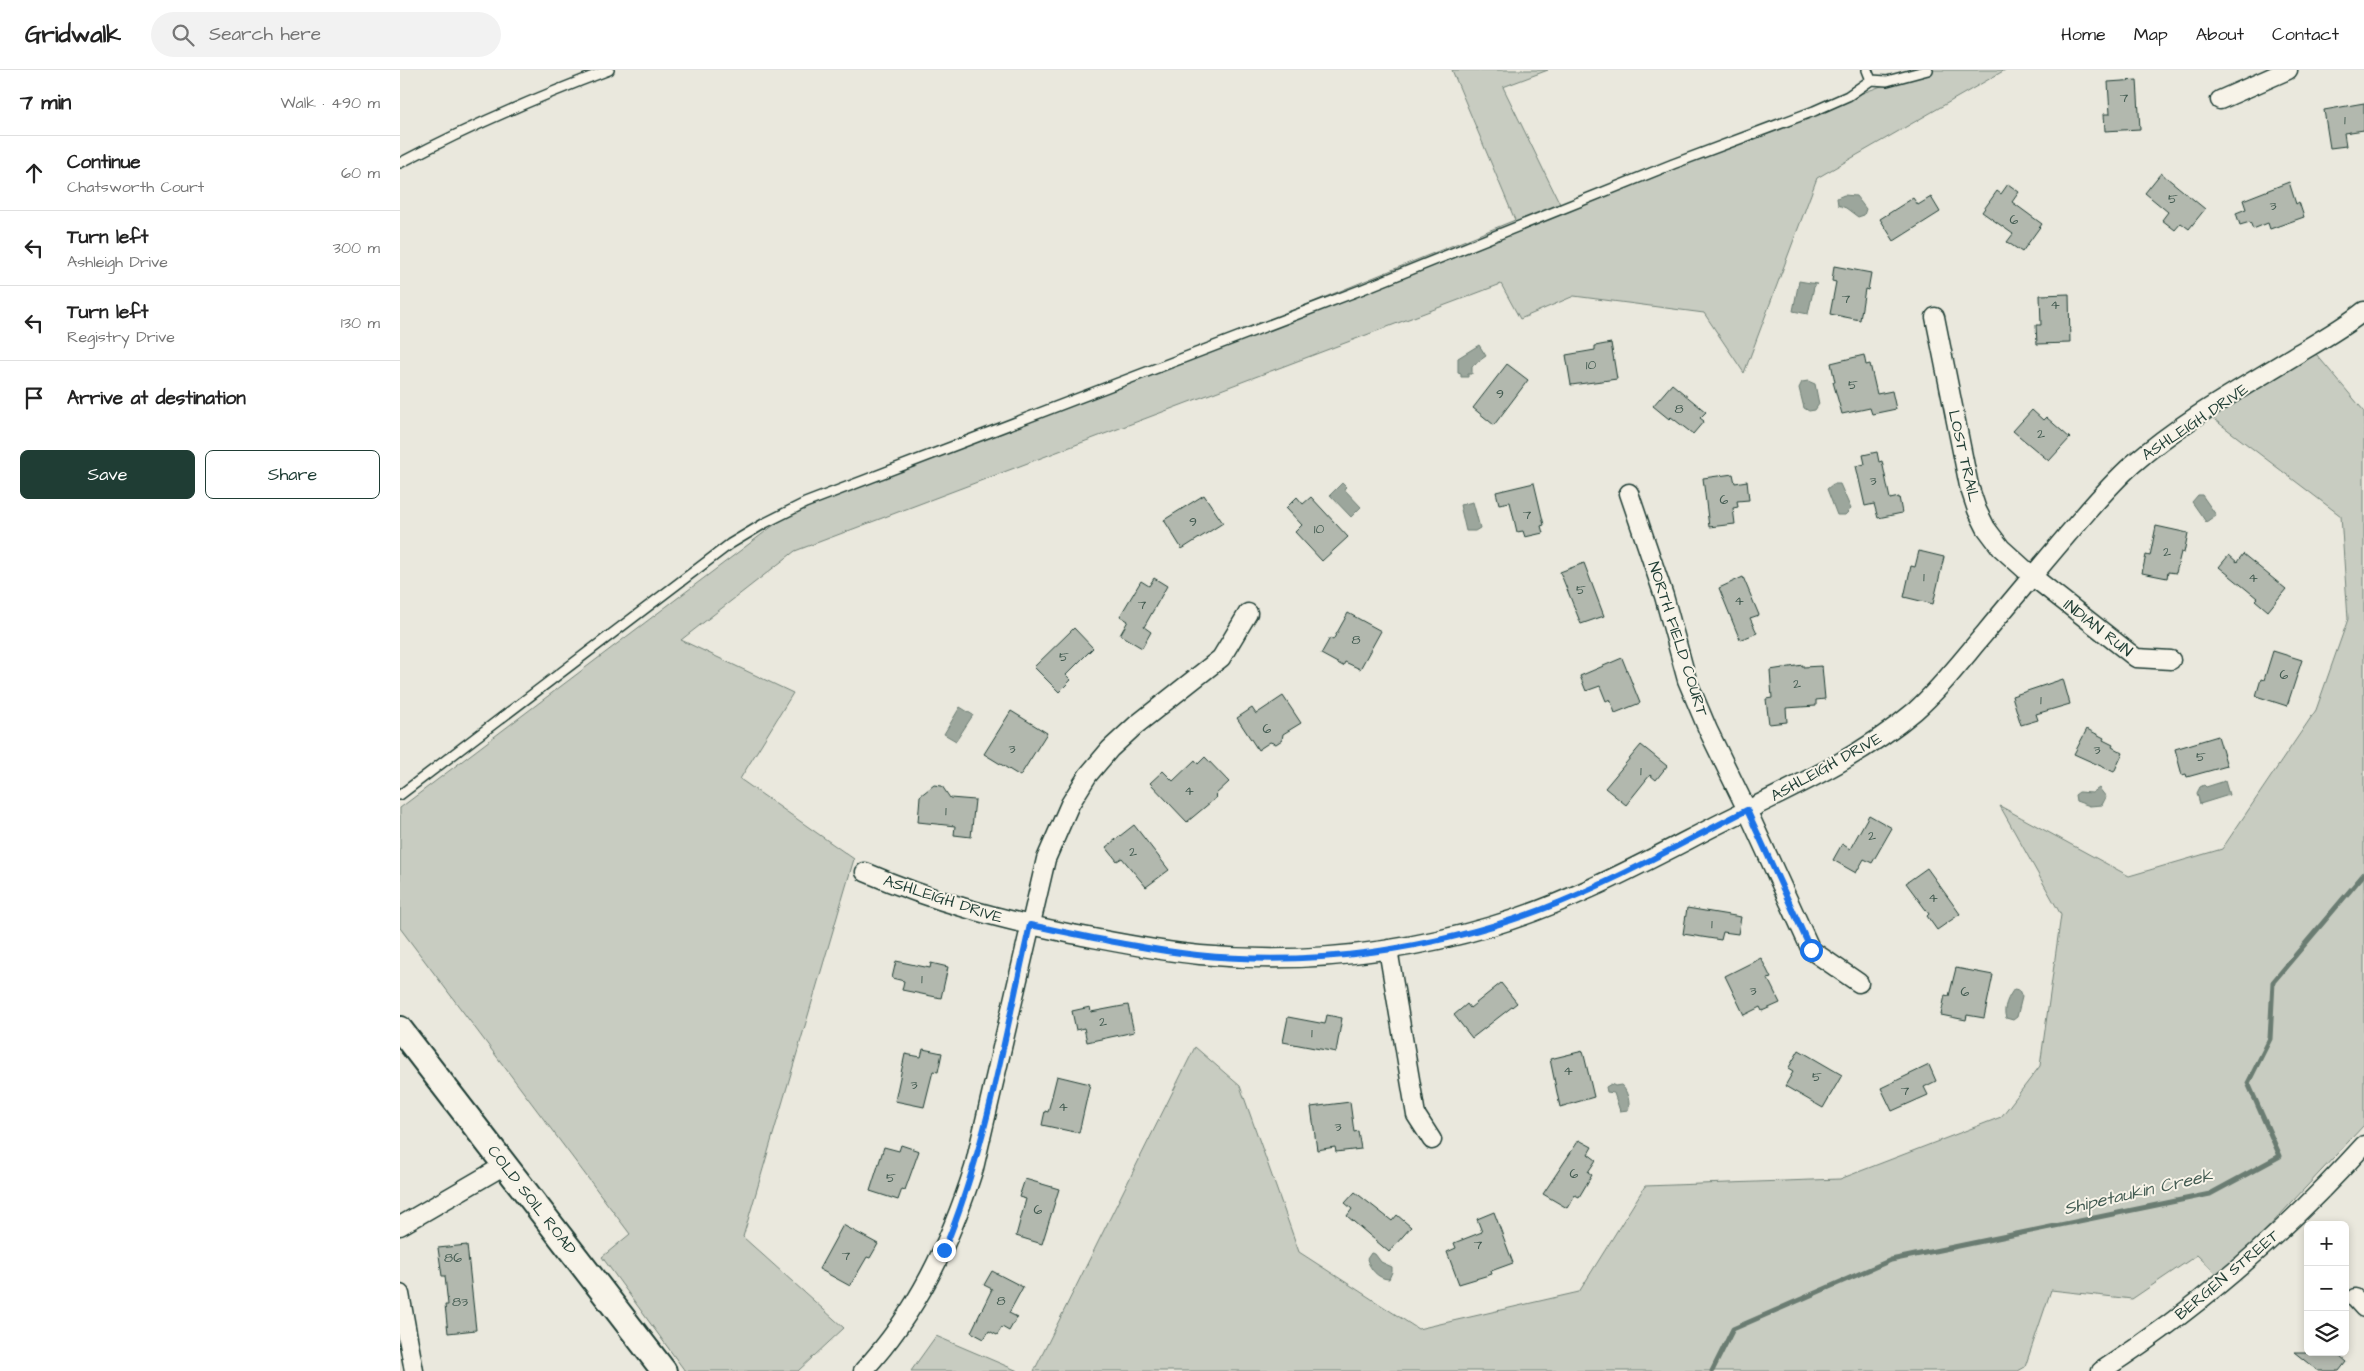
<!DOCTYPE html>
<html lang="en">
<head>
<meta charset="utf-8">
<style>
  :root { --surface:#fff; --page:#f2f2f2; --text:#222; --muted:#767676; --line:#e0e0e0; --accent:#1f3d34 }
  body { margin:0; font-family:"Architects Daughter",sans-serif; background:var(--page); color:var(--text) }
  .controls { position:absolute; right:15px; bottom:15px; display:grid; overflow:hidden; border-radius:8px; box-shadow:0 2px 8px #0003 }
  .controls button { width:45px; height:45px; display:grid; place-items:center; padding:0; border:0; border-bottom:1px solid var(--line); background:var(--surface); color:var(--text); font:25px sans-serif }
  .stop { position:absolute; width:15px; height:15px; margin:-11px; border:4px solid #1a73e8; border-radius:50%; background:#fff }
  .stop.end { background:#1a73e8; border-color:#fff; box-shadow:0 1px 5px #0008 }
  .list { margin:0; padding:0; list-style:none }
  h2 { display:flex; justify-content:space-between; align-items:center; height:65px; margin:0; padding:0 20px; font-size:21px }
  h2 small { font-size:16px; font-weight:400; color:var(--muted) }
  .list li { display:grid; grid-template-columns:32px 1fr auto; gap:15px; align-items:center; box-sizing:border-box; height:75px; padding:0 20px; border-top:1px solid var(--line) }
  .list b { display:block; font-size:19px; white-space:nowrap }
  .list p { margin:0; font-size:16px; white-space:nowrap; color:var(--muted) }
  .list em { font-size:16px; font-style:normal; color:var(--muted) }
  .actions { display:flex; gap:10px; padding:15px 20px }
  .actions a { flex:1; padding:11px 0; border:1px solid var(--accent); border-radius:8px; text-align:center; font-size:18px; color:var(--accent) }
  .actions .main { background:var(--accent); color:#fff }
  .icon { flex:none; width:28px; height:28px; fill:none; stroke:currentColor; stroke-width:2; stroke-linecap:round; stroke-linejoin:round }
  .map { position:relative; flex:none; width:1964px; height:1301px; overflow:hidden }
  header { display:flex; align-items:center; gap:30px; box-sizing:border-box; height:70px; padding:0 25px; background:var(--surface); border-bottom:1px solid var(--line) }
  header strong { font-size:24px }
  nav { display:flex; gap:28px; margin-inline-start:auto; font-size:18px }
  .search { width:350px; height:45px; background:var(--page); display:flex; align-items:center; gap:12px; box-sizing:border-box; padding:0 18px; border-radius:28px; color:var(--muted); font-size:19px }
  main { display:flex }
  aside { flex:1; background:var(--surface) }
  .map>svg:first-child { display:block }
  .green { fill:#c8ccc1; stroke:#74847a }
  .water { fill:#9ca69c; stroke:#6a7c72 }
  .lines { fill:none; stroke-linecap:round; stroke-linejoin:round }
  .stream { stroke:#6a7c72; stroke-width:5 }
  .building { fill:#b2b8ae; stroke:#1f3d34 }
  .lane-casing { stroke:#1f3d34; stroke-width:12 }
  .street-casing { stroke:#1f3d34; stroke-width:21 }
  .secondary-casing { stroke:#1f3d34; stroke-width:28 }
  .lane { stroke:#f7f3e8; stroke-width:9 }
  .street { stroke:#f7f3e8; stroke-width:18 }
  .secondary { stroke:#f7f3e8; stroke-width:24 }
  .route { stroke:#1a73e8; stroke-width:6 }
  .labels { text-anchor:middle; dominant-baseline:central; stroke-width:4; stroke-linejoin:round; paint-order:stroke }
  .number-label { font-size:14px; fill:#445c52 }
  .street-label { font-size:16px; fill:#1f3d34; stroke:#f7f3e8 }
  .water-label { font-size:18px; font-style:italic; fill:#445c53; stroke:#f7f3e8 }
</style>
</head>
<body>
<header>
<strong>Gridwalk</strong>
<div class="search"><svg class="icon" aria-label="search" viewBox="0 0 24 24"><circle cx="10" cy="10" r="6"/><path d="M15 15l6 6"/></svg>Search here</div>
<nav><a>Home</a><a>Map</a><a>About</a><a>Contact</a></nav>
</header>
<main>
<aside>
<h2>7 min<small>Walk · 490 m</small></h2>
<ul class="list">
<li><svg class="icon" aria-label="ahead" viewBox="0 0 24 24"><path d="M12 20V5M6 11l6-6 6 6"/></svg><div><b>Continue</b><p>Chatsworth Court</p></div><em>60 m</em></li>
<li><svg class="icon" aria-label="left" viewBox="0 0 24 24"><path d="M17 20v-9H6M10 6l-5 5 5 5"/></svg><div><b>Turn left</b><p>Ashleigh Drive</p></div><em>300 m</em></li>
<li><svg class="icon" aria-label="left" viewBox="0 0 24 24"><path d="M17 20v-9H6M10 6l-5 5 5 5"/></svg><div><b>Turn left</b><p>Registry Drive</p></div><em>130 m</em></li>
<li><svg class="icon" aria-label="arrive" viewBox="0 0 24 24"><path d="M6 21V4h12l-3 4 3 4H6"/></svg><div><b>Arrive at destination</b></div></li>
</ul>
<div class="actions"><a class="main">Save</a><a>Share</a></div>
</aside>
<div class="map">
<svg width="1964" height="1301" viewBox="0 0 1964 1301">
  <rect width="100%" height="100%" fill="#eae8dd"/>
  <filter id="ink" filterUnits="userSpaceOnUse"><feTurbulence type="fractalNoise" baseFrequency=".02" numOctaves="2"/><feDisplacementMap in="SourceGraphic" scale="10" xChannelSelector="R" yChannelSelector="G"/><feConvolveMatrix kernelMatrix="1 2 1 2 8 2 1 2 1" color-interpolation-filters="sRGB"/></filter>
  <g filter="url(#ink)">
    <path class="green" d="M 1052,0 L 1148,0 L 1103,17 L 1161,136 L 1524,0 L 1605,0 L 1417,108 L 1344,303 L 1304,243 L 1174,226 L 1120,249 L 1101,214 L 395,481 L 281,570 L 393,623 L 340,709 L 454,789 L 343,1167 L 444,1258 L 398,1301 L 285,1301 L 202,1187 L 230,1164 L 0,858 L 0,738 L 386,446 L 1115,150 Z
      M 1916,284 L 1964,341 L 1964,1055 L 1821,1208 L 1797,1185 L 1732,1229 L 1651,1220 L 1625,1297 L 1618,1301 L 634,1301 L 795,977 L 840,1016 L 899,1182 L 1018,1259 L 1179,1222 L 1245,1116 L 1440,1109 L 1601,1047 L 1640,996 L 1661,845 L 1600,736 L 1729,806 L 1822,779 L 1916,640 L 1948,549 L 1941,446 L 1811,347 Z
      M 536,1266 L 618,1301 L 511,1301 Z"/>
    <path class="water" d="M 1444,125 L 1456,126 L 1466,139 L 1464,145 L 1458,147 L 1446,138 L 1438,135 L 1437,128 Z
      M 1399,211 L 1417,214 L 1414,217 L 1408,244 L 1393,241 Z
      M 1079,275 L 1086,286 L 1072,296 L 1072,304 L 1068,304 L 1068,307 L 1061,307 L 1061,304 L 1058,303 L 1058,288 Z
      M 1408,311 L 1415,314 L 1419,334 L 1415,340 L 1409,341 L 1404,338 L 1399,318 L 1402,312 Z
      M 942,413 L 946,417 L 944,419 L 961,437 L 951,447 L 930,425 Z
      M 1433,414 L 1440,414 L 1451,439 L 1445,445 L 1437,445 L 1427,419 Z
      M 1798,425 L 1802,425 L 1816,445 L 1806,452 L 1792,432 Z
      M 1073,432 L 1080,458 L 1075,461 L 1066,461 L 1060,435 Z
      M 560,637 L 573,645 L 556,671 L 544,664 Z
      M 1825,711 L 1829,725 L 1800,734 L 1797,723 L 1800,717 L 1804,715 L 1806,717 Z
      M 1699,718 L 1706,727 L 1702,735 L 1690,736 L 1676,731 L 1675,725 L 1679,722 L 1692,723 Z
      M 1614,919 L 1619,920 L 1622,927 L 1617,947 L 1613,950 L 1606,948 C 1602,938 1609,926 1614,919 Z
      M 1211,1014 L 1215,1016 L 1221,1015 C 1227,1019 1231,1034 1228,1040 L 1220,1041 L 1214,1023 L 1207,1022 L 1206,1017 Z
      M 971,1183 L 975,1184 L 981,1192 L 992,1197 L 992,1202 L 989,1209 C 978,1209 970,1199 967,1189 Z"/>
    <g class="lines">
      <path class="stream" d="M 1312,1301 L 1333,1259 L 1491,1190 L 1810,1124 L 1880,1086 L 1848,1013 L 1870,969 L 1873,912 L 1964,804"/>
    </g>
    <path class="building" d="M 1737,10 L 1740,59 L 1705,61 L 1704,44 L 1710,44 L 1708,12 Z
      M 1964,33 L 1964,60 L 1944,63 L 1946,76 L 1930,78 L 1924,40 Z
      M 1761,103 L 1805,139 L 1789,159 L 1781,153 L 1775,160 L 1762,150 L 1768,142 L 1745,123 Z
      M 1889,112 L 1896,134 L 1899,132 L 1904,147 L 1870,159 L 1868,153 L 1853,159 L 1850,152 L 1840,155 L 1836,143 L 1846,139 L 1843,130 Z
      M 1608,114 L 1619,122 L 1612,132 L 1642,154 L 1622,182 L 1607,172 L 1613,164 L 1582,142 L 1597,121 L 1601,124 Z
      M 1531,127 L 1540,142 L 1494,171 L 1480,149 L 1513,128 L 1518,135 Z
      M 1434,196 L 1471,203 L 1468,220 L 1465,219 L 1460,250 L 1430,244 L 1436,212 L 1432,211 Z
      M 1669,224 L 1670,273 L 1637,274 L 1636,255 L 1641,255 L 1640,225 Z
      M 1211,273 L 1217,309 L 1171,315 L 1166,285 L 1195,280 L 1195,276 Z
      M 1464,285 L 1466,295 L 1470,294 L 1477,324 L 1492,321 L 1496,339 L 1472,344 L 1470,338 L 1442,344 L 1433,312 L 1435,312 L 1431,293 Z
      M 1107,294 L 1128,310 L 1094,355 L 1073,338 Z
      M 1272,314 L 1306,342 L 1300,348 L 1304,351 L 1293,364 L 1271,347 L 1269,349 L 1253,336 Z
      M 1632,340 L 1643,350 L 1646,347 L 1670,368 L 1649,391 L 1613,361 Z
      M 1477,382 L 1479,392 L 1482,391 L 1490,429 L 1499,427 L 1502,443 L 1478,448 L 1474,434 L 1465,436 L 1456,396 L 1465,394 L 1463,385 Z
      M 1333,404 L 1335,413 L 1347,411 L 1349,430 L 1337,431 L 1338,437 L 1333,438 L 1335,454 L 1309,457 L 1303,408 Z
      M 1134,413 L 1144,455 L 1141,456 L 1143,463 L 1125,467 L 1123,461 L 1117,462 L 1110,432 L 1099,434 L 1096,422 Z
      M 804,425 L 823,453 L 782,479 L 764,450 Z
      M 897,427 L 903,434 L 911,427 L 948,467 L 922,491 L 895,462 L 902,455 L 886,438 Z
      M 1756,456 L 1788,463 L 1784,483 L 1781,482 L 1776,503 L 1768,502 L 1767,508 L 1742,503 L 1746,485 L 1750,486 Z
      M 1519,481 L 1544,487 L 1533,534 L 1504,527 L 1511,496 L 1515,497 Z
      M 1843,484 L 1886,519 L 1868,541 L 1855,530 L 1857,528 L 1819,497 L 1829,485 L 1837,492 Z
      M 1184,493 L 1204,546 L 1181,554 L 1160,502 Z
      M 1343,507 L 1359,545 L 1350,548 L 1357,563 L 1340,570 L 1319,518 Z
      M 754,508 L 767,516 L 744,557 L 751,562 L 742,578 L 720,565 L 728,551 L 720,546 L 741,511 L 749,516 Z
      M 948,543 L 981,561 L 960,599 L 945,592 L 943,596 L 921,584 L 930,568 L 933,570 Z
      M 674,558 L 693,578 L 666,605 L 671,610 L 659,622 L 634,597 Z
      M 1873,581 L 1902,590 L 1887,636 L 1856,626 L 1861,609 L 1864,610 Z
      M 1222,588 L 1240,633 L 1215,643 L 1210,629 L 1206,631 L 1200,616 L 1186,621 L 1180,606 Z
      M 1403,595 L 1403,597 L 1422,596 L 1425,629 L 1416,630 L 1416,636 L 1386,638 L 1387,652 L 1369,654 L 1366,629 L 1372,628 L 1370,600 Z
      M 1663,609 L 1670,634 L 1636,644 L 1638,650 L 1621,655 L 1612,626 Z
      M 883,626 L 901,653 L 883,664 L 882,670 L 876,674 L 870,672 L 858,680 L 837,648 L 852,638 L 856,644 Z
      M 611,641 L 647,663 L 620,706 L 584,684 Z
      M 1687,659 L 1704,668 L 1703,670 L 1713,675 L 1712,677 L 1723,683 L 1714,702 L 1674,684 Z
      M 1818,666 L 1827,696 L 1787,707 L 1786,704 L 1782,705 L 1775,679 Z
      M 1241,675 L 1267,696 L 1256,710 L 1250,705 L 1226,735 L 1205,718 Z
      M 805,687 L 829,712 L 815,725 L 817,727 L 787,752 L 750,713 L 763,701 L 773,711 L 795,690 L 798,694 Z
      M 534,715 L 542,716 L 550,728 L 575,730 L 571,767 L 554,765 L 555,756 L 518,752 L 520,726 Z
      M 1469,745 L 1492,758 L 1472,793 L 1464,789 L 1456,803 L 1433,790 L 1442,774 L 1450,779 Z
      M 734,755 L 769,800 L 746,817 L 722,788 L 717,791 L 706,777 Z
      M 1527,798 L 1560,844 L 1537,860 L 1527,846 L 1529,844 L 1506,813 Z
      M 1287,838 L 1341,847 L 1338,864 L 1323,862 L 1321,870 L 1283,864 Z
      M 1361,888 L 1371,908 L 1368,909 L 1380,933 L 1362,941 L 1360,937 L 1344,945 L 1325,906 Z
      M 496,891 L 530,898 L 531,893 L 548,897 L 541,928 L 502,920 L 504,911 L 492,908 Z
      M 1556,898 L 1593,905 L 1584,948 L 1567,945 L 1566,950 L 1541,945 L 1545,925 L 1549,926 Z
      M 1101,913 L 1117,933 L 1072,968 L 1054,945 L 1067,934 L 1070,938 Z
      M 728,935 L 734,962 L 687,972 L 684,958 L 676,960 L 672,941 L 690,937 L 691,942 Z
      M 927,945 L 942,948 L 936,982 L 883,972 L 888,947 L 925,954 Z
      M 523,979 L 542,983 L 538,1002 L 533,1001 L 524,1037 L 495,1031 L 505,984 L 521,987 Z
      M 1399,980 L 1442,1005 L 1423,1038 L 1385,1016 L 1393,1002 L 1388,999 Z
      M 1183,981 L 1194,1027 L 1160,1037 L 1150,989 Z
      M 1529,995 L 1536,1011 L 1524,1017 L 1528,1025 L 1492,1041 L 1481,1018 Z
      M 657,1006 L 690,1014 L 679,1063 L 642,1055 L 645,1041 L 648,1042 Z
      M 950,1032 L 954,1062 L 958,1061 L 961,1079 L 936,1082 L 935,1077 L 917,1080 L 911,1037 Z
      M 1179,1070 L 1192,1077 L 1188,1084 L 1196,1090 L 1188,1102 L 1192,1105 L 1179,1127 L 1175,1125 L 1167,1138 L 1143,1124 Z
      M 501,1075 L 519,1081 L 505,1120 L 502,1119 L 498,1130 L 470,1121 L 484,1077 L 499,1081 Z
      M 625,1109 L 659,1119 L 642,1174 L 616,1166 L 626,1129 L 619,1127 Z
      M 955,1122 L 992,1151 L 997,1145 L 1011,1157 L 989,1182 L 947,1146 L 952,1139 L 945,1133 Z
      M 1094,1142 L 1113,1193 L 1091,1201 L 1092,1204 L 1059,1214 L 1047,1182 L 1056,1178 L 1054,1173 L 1082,1162 L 1077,1149 Z
      M 443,1155 L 478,1174 L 470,1188 L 467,1187 L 450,1216 L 419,1199 Z
      M 67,1175 L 76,1260 L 48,1263 L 45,1235 L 48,1235 L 45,1206 L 42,1206 L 38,1178 Z
      M 592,1201 L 623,1217 L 609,1243 L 617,1247 L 609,1261 L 602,1257 L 597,1265 L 589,1261 L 584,1269 L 571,1262 L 592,1219 L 584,1215 Z
      M 1894,1282 L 1934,1282 L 1946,1292 L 1939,1301 L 1918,1301 Z"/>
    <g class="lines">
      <defs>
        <path id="lane" d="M 1467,0 L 1471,10
          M 0,93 C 68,57 137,27 209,0
          M 0,725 L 330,474 L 365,453 L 405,433 L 963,219 L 1273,94 L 1414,41 L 1448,26 L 1471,10 L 1487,11 L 1528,0"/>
        <path id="street" d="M 1820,30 L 1888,0
          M 1535,247 L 1569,416 L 1577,440 L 1586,458 L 1601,478 L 1632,506 L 1736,588 L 1771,590
          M 1229,423 L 1264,526 L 1287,610 L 1308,660 L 1347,740 L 1411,880 L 1459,913
          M 465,802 C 535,832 599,849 672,864 C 715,872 757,881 800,885 C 898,894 998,884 1092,856 C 1170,833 1241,794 1313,757 C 1382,722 1456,691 1515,641 C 1541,618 1562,590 1585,563 C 1612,530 1640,497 1668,464 C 1689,440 1709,415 1733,394 C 1783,350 1842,318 1899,283 C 1921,270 1944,257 1964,241
          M 988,879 L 1016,1045 L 1032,1070
          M 0,1156 L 105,1095
          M 0,1224 L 14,1301
          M 1955,1228 L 1964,1238
          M 463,1301 C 517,1243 550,1173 574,1098 L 646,789 L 670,734 L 688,705 L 710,679 L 736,655 L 821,588 L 848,543
          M 1701,1301 C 1798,1239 1886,1161 1964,1075"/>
        <path id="secondary" d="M 0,959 L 264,1301"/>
      </defs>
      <use href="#lane" class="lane-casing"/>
      <use href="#street" class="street-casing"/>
      <use href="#secondary" class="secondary-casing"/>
      <use href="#lane" class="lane"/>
      <use href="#street" class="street"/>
      <use href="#secondary" class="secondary"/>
    </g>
  </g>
  <g class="lines" filter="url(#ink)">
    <path class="route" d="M 544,1180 C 587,1077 605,963 630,855 C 685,866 741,879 797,885 C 913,897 1034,880 1143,839 C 1214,812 1280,774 1347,740 L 1411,880"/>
  </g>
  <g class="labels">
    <g class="number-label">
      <text x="1724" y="28">7</text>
      <text x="1945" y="50">1</text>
      <text x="1773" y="129">5</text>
      <text x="1873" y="136">3</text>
      <text x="1614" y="150">6</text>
      <text x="1446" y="229">7</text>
      <text x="1655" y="235">4</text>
      <text x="1191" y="295">10</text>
      <text x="1453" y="315">5</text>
      <text x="1100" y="324">9</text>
      <text x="1279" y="339">8</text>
      <text x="1641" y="364">2</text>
      <text x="1473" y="411">3</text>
      <text x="1324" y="430">6</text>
      <text x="1127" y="445">7</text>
      <text x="793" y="452">9</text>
      <text x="919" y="459">10</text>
      <text x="1767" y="482">2</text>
      <text x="1524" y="507">1</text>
      <text x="1853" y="508">4</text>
      <text x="1181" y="520">5</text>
      <text x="1339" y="531">4</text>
      <text x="742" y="535">7</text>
      <text x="956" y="570">8</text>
      <text x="664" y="587">5</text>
      <text x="1884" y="605">6</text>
      <text x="1397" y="614">2</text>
      <text x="1641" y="630">1</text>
      <text x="867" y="659">6</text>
      <text x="612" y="679">3</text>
      <text x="1697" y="680">3</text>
      <text x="1801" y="687">5</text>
      <text x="1241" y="701">1</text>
      <text x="789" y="721">4</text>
      <text x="546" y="741">1</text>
      <text x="1472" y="766">2</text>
      <text x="733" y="782">2</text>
      <text x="1533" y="828">4</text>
      <text x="1312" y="854">1</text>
      <text x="522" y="909">1</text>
      <text x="1353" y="921">3</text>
      <text x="1565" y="922">6</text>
      <text x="703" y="952">2</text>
      <text x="912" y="963">1</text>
      <text x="1168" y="1001">4</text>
      <text x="1417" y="1007">5</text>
      <text x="514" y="1015">3</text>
      <text x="1505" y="1021">7</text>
      <text x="663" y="1037">4</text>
      <text x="938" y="1057">3</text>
      <text x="1174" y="1104">6</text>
      <text x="491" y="1108">5</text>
      <text x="638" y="1140">6</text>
      <text x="1078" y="1175">7</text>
      <text x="446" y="1186">7</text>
      <text x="53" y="1188">86</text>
      <text x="601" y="1231">8</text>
      <text x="60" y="1232">83</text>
    </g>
    <g class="street-label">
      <text transform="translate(1795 352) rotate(-34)">ASHLEIGH DRIVE</text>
      <text transform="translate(1564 386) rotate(77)">LOST TRAIL</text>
      <text transform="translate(1698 558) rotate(38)">INDIAN RUN</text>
      <text transform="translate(1278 569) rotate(72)">NORTH FIELD COURT</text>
      <text transform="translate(1426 697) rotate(-29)">ASHLEIGH DRIVE</text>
      <text transform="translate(543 829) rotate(18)">ASHLEIGH DRIVE</text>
      <text transform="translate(132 1130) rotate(52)">COLD SOIL ROAD</text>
      <text transform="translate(1827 1205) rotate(-40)">BERGEN STREET</text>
    </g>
    <g class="water-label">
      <text transform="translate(1738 1122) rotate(-13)">Shipetaukin Creek</text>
    </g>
  </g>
</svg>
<div class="controls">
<button>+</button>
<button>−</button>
<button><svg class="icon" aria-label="layers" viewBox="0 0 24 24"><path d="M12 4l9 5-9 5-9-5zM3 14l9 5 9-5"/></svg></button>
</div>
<div class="stop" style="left:1411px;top:880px"></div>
<div class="stop end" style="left:544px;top:1180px"></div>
</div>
</main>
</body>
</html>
